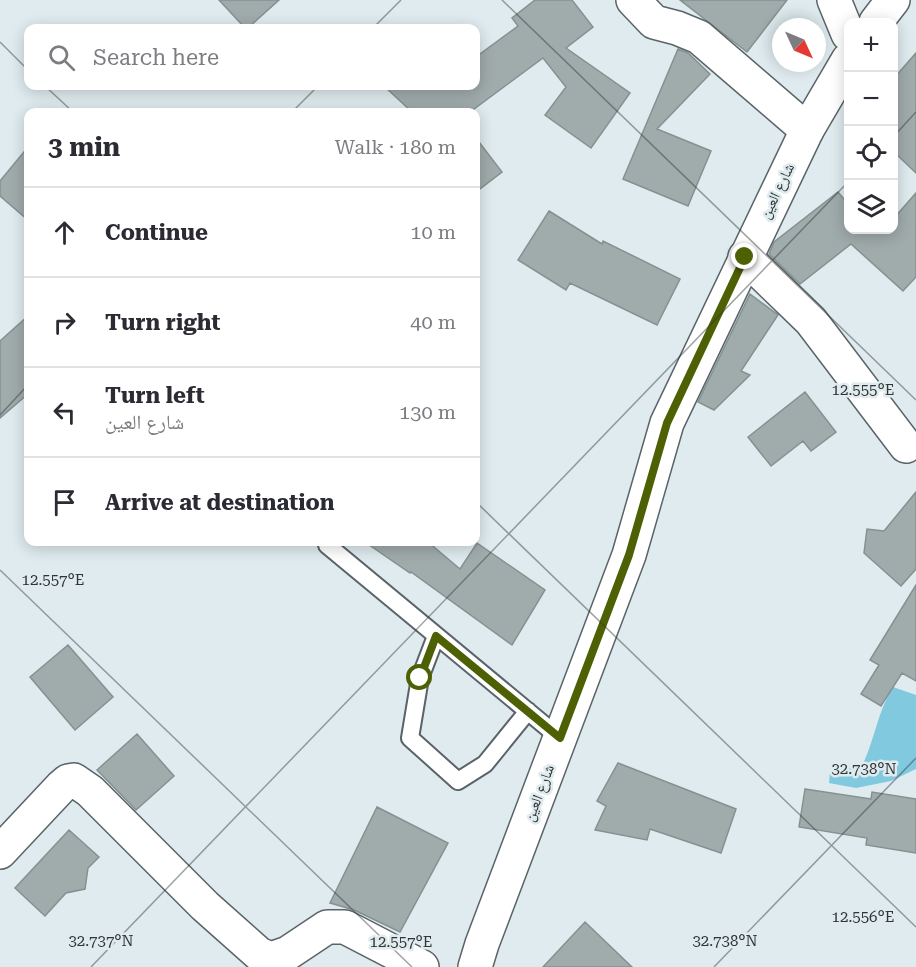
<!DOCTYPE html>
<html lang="en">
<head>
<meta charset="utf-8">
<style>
  :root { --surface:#fff; --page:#f7f7f7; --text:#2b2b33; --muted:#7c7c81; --line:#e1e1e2 }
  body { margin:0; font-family:"Roboto Serif","Noto Naskh Arabic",serif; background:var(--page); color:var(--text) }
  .controls { position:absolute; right:18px; top:18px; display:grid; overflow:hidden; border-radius:12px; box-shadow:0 3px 15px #0003 }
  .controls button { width:54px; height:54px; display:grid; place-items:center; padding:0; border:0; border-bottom:2px solid var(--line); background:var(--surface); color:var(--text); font:30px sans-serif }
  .compass { position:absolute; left:772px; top:18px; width:54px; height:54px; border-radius:50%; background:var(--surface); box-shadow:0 3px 15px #0003; rotate:134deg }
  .stop { position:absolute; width:18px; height:18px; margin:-14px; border:4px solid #4e6004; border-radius:50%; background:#fff }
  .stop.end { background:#4e6004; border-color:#fff; box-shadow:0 2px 6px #0008 }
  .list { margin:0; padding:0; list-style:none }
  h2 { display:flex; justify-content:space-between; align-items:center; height:78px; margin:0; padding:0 24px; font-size:26px }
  h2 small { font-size:20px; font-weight:400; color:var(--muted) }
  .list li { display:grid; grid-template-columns:39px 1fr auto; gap:18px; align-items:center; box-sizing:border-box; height:90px; padding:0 24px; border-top:2px solid var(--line) }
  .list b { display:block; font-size:22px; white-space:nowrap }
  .list p { margin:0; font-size:20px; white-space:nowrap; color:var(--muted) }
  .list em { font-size:20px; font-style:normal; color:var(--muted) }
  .icon { flex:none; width:33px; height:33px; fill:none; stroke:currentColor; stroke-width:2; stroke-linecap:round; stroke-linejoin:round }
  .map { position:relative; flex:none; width:916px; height:967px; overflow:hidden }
  .search { position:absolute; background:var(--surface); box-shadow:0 3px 15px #0003; left:24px; top:24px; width:456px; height:66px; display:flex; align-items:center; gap:15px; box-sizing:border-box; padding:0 21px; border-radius:12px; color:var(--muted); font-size:22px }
  .panel { position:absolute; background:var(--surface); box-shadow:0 3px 15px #0003; left:24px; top:108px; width:456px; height:438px; border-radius:12px }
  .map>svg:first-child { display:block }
  .green { fill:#80c9df }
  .building { fill:#a0abac; stroke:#859191; stroke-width:1.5 }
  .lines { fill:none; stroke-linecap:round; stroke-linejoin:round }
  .service-casing { stroke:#5a6468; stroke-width:20 }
  .minor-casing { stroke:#5a6468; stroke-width:36 }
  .tertiary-casing { stroke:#5a6468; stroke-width:36 }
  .service { stroke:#fff; stroke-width:16 }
  .minor { stroke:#fff; stroke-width:33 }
  .tertiary { stroke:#fff; stroke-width:33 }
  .route { stroke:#4e6004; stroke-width:8 }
  .ticks { fill:none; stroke:#303536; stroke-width:1.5; stroke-opacity:0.45 }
  .labels { text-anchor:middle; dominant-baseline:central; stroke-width:5; stroke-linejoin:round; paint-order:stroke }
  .street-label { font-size:15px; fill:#303536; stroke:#dfebef }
  .ticks-label { font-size:15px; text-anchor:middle; fill:#303536; stroke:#dfebef; stroke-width:5; stroke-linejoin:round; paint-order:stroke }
</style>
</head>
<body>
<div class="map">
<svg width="916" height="967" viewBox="0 0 916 967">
  <rect width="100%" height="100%" fill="#dfebef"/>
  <path class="green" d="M 893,687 L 916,695 L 916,769 L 891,781 L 856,788 L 829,783 L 830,772 L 862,766 C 875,739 877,713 893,687 Z"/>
  <path class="building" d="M 219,0 L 279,0 L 248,28 L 245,28 Z
    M 535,0 L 572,0 L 593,27 L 566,48 L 630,93 L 591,148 L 545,115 L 566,87 L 543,58 L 470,112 L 412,112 L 384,86 L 476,86 L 476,57 L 518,26 L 512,18 Z
    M 680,0 L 787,0 L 747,52 Z
    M 678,49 L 688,53 L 710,74 L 657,129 L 711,151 L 688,206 L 623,179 Z
    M 916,53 L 916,173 L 894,152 L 894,78 Z
    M 476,138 L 502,172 L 476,192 Z
    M 28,147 L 28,220 L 0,196 L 0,181 Z
    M 838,192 L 849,205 L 849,230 L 894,230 L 894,218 L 916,193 L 916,277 L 903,291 L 851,244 L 800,284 L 769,254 L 774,242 Z
    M 549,211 L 602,244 L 603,241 L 680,279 L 657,325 L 570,283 L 566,290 L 518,260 Z
    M 750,294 L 778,315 L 741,371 L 750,375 L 714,410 L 698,402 Z
    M 28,316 L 28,394 L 0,418 L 0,341 Z
    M 805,392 L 836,432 L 811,451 L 803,441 L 771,466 L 748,437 Z
    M 916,492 L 916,569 L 901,586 L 864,553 L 867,529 L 884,531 Z
    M 365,542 L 428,542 L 460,569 L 477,543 L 545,590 L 512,645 L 411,572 L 410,573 Z
    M 916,585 L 916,681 L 902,673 L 881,706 L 861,694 L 879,665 L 870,660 Z
    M 68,645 L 113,697 L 75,730 L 30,677 Z
    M 137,734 L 174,776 L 136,810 L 97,770 Z
    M 618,763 L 736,809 L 721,853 L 650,829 L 647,840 L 595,830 L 606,806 L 597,801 Z
    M 805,789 L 871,799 L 872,792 L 916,799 L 916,853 L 866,845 L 867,838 L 799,827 Z
    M 377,807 L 448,843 L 400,932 L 354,910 L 330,903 Z
    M 69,830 L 99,857 L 88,868 L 85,889 L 66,893 L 45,916 L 15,888 Z
    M 585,922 L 632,967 L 543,967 Z"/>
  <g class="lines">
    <defs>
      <path id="service" d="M 327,545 L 560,738
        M 436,636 L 420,678 L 410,738 L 458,781 L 485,764 L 528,711"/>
      <path id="minor" d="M 633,0 L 654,22 L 677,28 L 699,37 L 807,130
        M 834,0 L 848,34
        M 745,257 L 811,321 L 906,446
        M 0,852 L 61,787 L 68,781 L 74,780 L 90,791 L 205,906 L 259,954 L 271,959 L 288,953 L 327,927 L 345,927 L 422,967"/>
      <path id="tertiary" d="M 876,22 L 893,0
        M 475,967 L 482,944 L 629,555 L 667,423 L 807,130 L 848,60"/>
    </defs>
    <use href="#service" class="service-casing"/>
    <use href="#minor" class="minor-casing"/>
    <use href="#tertiary" class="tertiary-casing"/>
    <use href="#service" class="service"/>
    <use href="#minor" class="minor"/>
    <use href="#tertiary" class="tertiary"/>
  </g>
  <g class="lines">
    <path class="route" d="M 420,678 L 436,636 L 560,738 L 629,555 L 667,423 L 745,257"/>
  </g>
  <path class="ticks" d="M 502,0 L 916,400M 373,28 L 401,0M 0,42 L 28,70M 45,86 L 73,112M 292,112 L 318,86M 894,136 L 916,112M 0,415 L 28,385M 476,502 L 916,927M 0,570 L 412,967M 91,967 L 848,182M 714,967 L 916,758"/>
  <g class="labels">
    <g class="street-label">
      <text transform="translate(777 191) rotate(-64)">شارع العين</text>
      <text transform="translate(539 793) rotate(-69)">شارع العين</text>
    </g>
  </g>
  <g class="ticks-label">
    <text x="863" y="395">12.555°E</text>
    <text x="53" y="585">12.557°E</text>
    <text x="864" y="774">32.738°N</text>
    <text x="863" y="922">12.556°E</text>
    <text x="101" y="946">32.737°N</text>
    <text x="725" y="946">32.738°N</text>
    <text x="401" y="947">12.557°E</text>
  </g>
</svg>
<div class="controls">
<button>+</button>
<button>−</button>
<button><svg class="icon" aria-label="locate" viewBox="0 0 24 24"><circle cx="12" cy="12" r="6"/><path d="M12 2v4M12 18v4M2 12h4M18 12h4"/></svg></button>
<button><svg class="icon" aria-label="layers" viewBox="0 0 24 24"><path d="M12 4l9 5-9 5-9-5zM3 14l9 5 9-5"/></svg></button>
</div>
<svg class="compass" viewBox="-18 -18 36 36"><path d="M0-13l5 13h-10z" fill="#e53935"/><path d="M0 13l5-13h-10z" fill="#7c7c81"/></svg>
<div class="stop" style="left:420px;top:678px"></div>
<div class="stop end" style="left:745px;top:257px"></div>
<div class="search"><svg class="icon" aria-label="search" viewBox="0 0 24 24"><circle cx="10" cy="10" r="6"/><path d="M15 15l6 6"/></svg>Search here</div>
<section class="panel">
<h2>3 min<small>Walk · 180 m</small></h2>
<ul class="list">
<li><svg class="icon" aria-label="ahead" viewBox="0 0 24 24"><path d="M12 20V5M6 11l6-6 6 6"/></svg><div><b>Continue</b></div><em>10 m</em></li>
<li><svg class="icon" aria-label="right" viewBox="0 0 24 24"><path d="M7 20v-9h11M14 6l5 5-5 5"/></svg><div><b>Turn right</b></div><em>40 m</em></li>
<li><svg class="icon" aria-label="left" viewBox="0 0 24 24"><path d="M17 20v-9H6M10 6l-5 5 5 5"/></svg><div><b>Turn left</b><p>شارع العين</p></div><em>130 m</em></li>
<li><svg class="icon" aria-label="arrive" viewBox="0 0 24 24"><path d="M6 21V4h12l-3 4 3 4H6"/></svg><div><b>Arrive at destination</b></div></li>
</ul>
</section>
</div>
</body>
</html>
